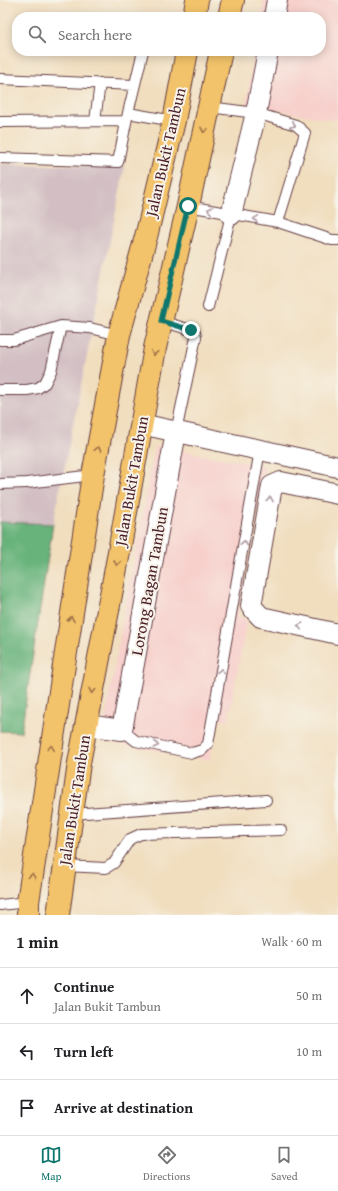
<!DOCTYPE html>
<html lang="en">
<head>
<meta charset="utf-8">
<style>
  :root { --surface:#fff; --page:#f6f6f6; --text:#202124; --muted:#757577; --line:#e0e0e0; --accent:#0f766e }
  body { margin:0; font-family:"Gentium Book Plus",serif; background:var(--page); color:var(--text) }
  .stop { position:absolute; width:12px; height:12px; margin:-9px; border:3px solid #0f766e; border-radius:50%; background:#fff }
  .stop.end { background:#0f766e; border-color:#fff; box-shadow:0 1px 4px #0008 }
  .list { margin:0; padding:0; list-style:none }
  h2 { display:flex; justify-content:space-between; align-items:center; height:52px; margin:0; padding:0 16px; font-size:17px }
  h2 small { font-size:13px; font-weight:400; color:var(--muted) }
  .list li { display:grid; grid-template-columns:26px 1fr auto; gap:12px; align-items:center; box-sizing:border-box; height:56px; padding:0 16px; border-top:1px solid var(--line) }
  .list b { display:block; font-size:15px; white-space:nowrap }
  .list p { margin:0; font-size:13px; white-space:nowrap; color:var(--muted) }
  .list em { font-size:13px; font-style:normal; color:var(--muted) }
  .icon { flex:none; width:22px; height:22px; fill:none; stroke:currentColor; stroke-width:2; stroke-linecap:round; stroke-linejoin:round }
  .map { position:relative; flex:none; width:338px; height:915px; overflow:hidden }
  .search { position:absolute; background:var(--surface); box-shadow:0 2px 10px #0003; left:12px; right:12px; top:12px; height:44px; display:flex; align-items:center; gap:10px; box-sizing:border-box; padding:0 14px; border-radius:16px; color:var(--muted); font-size:15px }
  .sheet { height:220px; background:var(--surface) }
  nav { display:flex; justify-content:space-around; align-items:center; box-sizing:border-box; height:56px; border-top:1px solid var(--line); background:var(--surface); font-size:11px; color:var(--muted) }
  nav a { display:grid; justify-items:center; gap:2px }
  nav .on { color:var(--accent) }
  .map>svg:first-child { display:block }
  .built { fill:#f7d0cc }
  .industrial { fill:#d2bec3 }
  .forest { fill:#68b37c; stroke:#596954 }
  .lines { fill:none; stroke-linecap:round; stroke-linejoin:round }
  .service-casing { stroke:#633c41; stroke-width:12 }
  .minor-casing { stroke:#633c41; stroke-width:22 }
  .primary-casing { stroke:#633c41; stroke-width:24 }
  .service { stroke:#fff; stroke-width:10 }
  .minor { stroke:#fff; stroke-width:20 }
  .primary { stroke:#f2c36a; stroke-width:22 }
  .oneway { stroke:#ae9aa0 }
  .oneway2 { stroke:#9e714a }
  .route { stroke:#0f766e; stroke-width:5 }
  .labels { text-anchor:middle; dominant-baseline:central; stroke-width:4; stroke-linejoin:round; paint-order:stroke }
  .street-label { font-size:16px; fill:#4a1f2b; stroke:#f7f3e8 }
</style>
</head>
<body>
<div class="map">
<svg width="338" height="915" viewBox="0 0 338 915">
  <rect width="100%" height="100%" fill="#f7f3e8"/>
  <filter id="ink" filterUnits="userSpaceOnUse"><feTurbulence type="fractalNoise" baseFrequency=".025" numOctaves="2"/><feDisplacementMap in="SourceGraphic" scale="8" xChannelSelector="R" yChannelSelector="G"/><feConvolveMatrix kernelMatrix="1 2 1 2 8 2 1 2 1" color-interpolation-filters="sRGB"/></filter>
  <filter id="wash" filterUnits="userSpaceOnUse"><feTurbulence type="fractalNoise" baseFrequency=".012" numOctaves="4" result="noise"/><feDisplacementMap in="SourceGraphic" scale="16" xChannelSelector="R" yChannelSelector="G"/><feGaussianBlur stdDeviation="0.9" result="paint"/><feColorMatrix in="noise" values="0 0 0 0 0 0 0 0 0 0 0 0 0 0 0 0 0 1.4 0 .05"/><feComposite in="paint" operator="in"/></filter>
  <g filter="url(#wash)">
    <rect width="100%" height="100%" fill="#f1debf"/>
    <path class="built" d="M 264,0 L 338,0 L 338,121 L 246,105 L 255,51 L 321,51 L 321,17 L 261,17 Z
      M 155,446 L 265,466 L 237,617 L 247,619 L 228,721 L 217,719 L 209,760 L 101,741 Z"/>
    <path class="industrial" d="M 0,164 L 125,166 L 53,524 L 0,522 Z"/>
    <path class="forest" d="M 0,522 L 53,524 L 21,732 L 0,731 Z"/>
  </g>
  <g filter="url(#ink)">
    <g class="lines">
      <defs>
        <path id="service" d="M 0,79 L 134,85
          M 128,113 L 143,51
          M 95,121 L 100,83
          M 0,122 L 126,121
          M 0,158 L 118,162 L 128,113 L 174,121
          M 188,206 L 278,222 L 305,133 L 296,125 L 256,113 L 209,107
          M 278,222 L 332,240 L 338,240
          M 208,307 L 231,215
          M 161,321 L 191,330 L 195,333 L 196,337 L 176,432
          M 0,340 L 14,340 L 61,326 L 90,328 L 119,335
          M 0,390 L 27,390 L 38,388 L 45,383 L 51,371 L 61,326
          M 0,484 L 27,483 L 93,475
          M 122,730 L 136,741 L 192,753 L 202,750 L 208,744 L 260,450
          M 72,814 L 266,800
          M 64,866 L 106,868 L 114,863 L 130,839 L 141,834 L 281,830
          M 0,905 L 28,902"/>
        <path id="minor" d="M 274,17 L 277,0
          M 231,215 L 256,113 L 268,51
          M 141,424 L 338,467
          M 338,494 L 281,482 L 272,486 L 251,606 L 261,617 L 338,634
          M 86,725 L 122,730 L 176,432"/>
        <path id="primary" d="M 194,17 L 197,0
          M 229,17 L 233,0
          M 28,915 L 28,902 L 93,475 L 119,335 L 147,233 L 174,121 L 187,51
          M 58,915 L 79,763 L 117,563 L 155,348 L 188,206 L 221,51"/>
      </defs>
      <use href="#service" class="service-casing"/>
      <use href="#minor" class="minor-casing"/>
      <use href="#primary" class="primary-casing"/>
      <use href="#service" class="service"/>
      <use href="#minor" class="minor"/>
      <use href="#primary" class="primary"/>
    </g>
    <defs><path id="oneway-chevron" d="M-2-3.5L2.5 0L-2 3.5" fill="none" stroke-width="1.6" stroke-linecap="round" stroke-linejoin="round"/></defs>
    <g class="oneway">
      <use href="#oneway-chevron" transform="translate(293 125) rotate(24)"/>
      <use href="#oneway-chevron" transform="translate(210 210) rotate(-169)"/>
      <use href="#oneway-chevron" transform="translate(256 219) rotate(-171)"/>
      <use href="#oneway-chevron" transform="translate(270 499) rotate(-80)"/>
      <use href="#oneway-chevron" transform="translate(244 543) rotate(-80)"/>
      <use href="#oneway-chevron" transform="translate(300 626) rotate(-168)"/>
      <use href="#oneway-chevron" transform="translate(221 671) rotate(-80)"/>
      <use href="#oneway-chevron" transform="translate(156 745) rotate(12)"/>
    </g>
    <g class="oneway2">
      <use href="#oneway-chevron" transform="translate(204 130) rotate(102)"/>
      <use href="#oneway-chevron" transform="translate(154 353) rotate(101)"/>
      <use href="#oneway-chevron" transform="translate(98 449) rotate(-79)"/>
      <use href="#oneway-chevron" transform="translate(117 563) rotate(100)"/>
      <use href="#oneway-chevron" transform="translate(71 619) rotate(-81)"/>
      <use href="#oneway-chevron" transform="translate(92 691) rotate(101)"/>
      <use href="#oneway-chevron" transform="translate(51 748) rotate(-82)"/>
      <use href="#oneway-chevron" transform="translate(32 876) rotate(-82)"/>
    </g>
  </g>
  <g class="lines" filter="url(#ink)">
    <path class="route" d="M 188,206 L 161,321 L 191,330"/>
  </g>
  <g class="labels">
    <g class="street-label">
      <text transform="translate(165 152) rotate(-77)">Jalan Bukit Tambun</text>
      <text transform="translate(131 481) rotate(-80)">Jalan Bukit Tambun</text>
      <text transform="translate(149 581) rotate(-80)">Lorong Bagan Tambun</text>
      <text transform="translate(74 800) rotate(-81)">Jalan Bukit Tambun</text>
    </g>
  </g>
</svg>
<div class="stop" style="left:188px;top:206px"></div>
<div class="stop end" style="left:191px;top:330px"></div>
<div class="search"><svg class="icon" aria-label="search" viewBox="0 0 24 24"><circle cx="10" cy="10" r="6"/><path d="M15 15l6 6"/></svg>Search here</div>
</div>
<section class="sheet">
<h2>1 min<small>Walk · 60 m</small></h2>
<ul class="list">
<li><svg class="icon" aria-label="ahead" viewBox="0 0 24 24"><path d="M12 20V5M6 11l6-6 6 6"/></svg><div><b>Continue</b><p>Jalan Bukit Tambun</p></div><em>50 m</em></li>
<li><svg class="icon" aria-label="left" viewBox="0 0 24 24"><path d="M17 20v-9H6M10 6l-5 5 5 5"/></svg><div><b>Turn left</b></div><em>10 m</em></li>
<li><svg class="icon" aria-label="arrive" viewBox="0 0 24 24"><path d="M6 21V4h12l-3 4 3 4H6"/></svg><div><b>Arrive at destination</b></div></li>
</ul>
</section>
<nav>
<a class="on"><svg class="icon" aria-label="map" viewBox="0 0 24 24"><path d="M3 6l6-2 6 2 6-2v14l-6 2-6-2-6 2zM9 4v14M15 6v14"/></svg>Map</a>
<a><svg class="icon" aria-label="directions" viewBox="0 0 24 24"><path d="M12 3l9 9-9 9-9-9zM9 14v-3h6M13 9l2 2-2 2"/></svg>Directions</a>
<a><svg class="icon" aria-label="saved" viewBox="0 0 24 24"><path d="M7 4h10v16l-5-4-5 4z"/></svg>Saved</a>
</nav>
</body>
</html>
